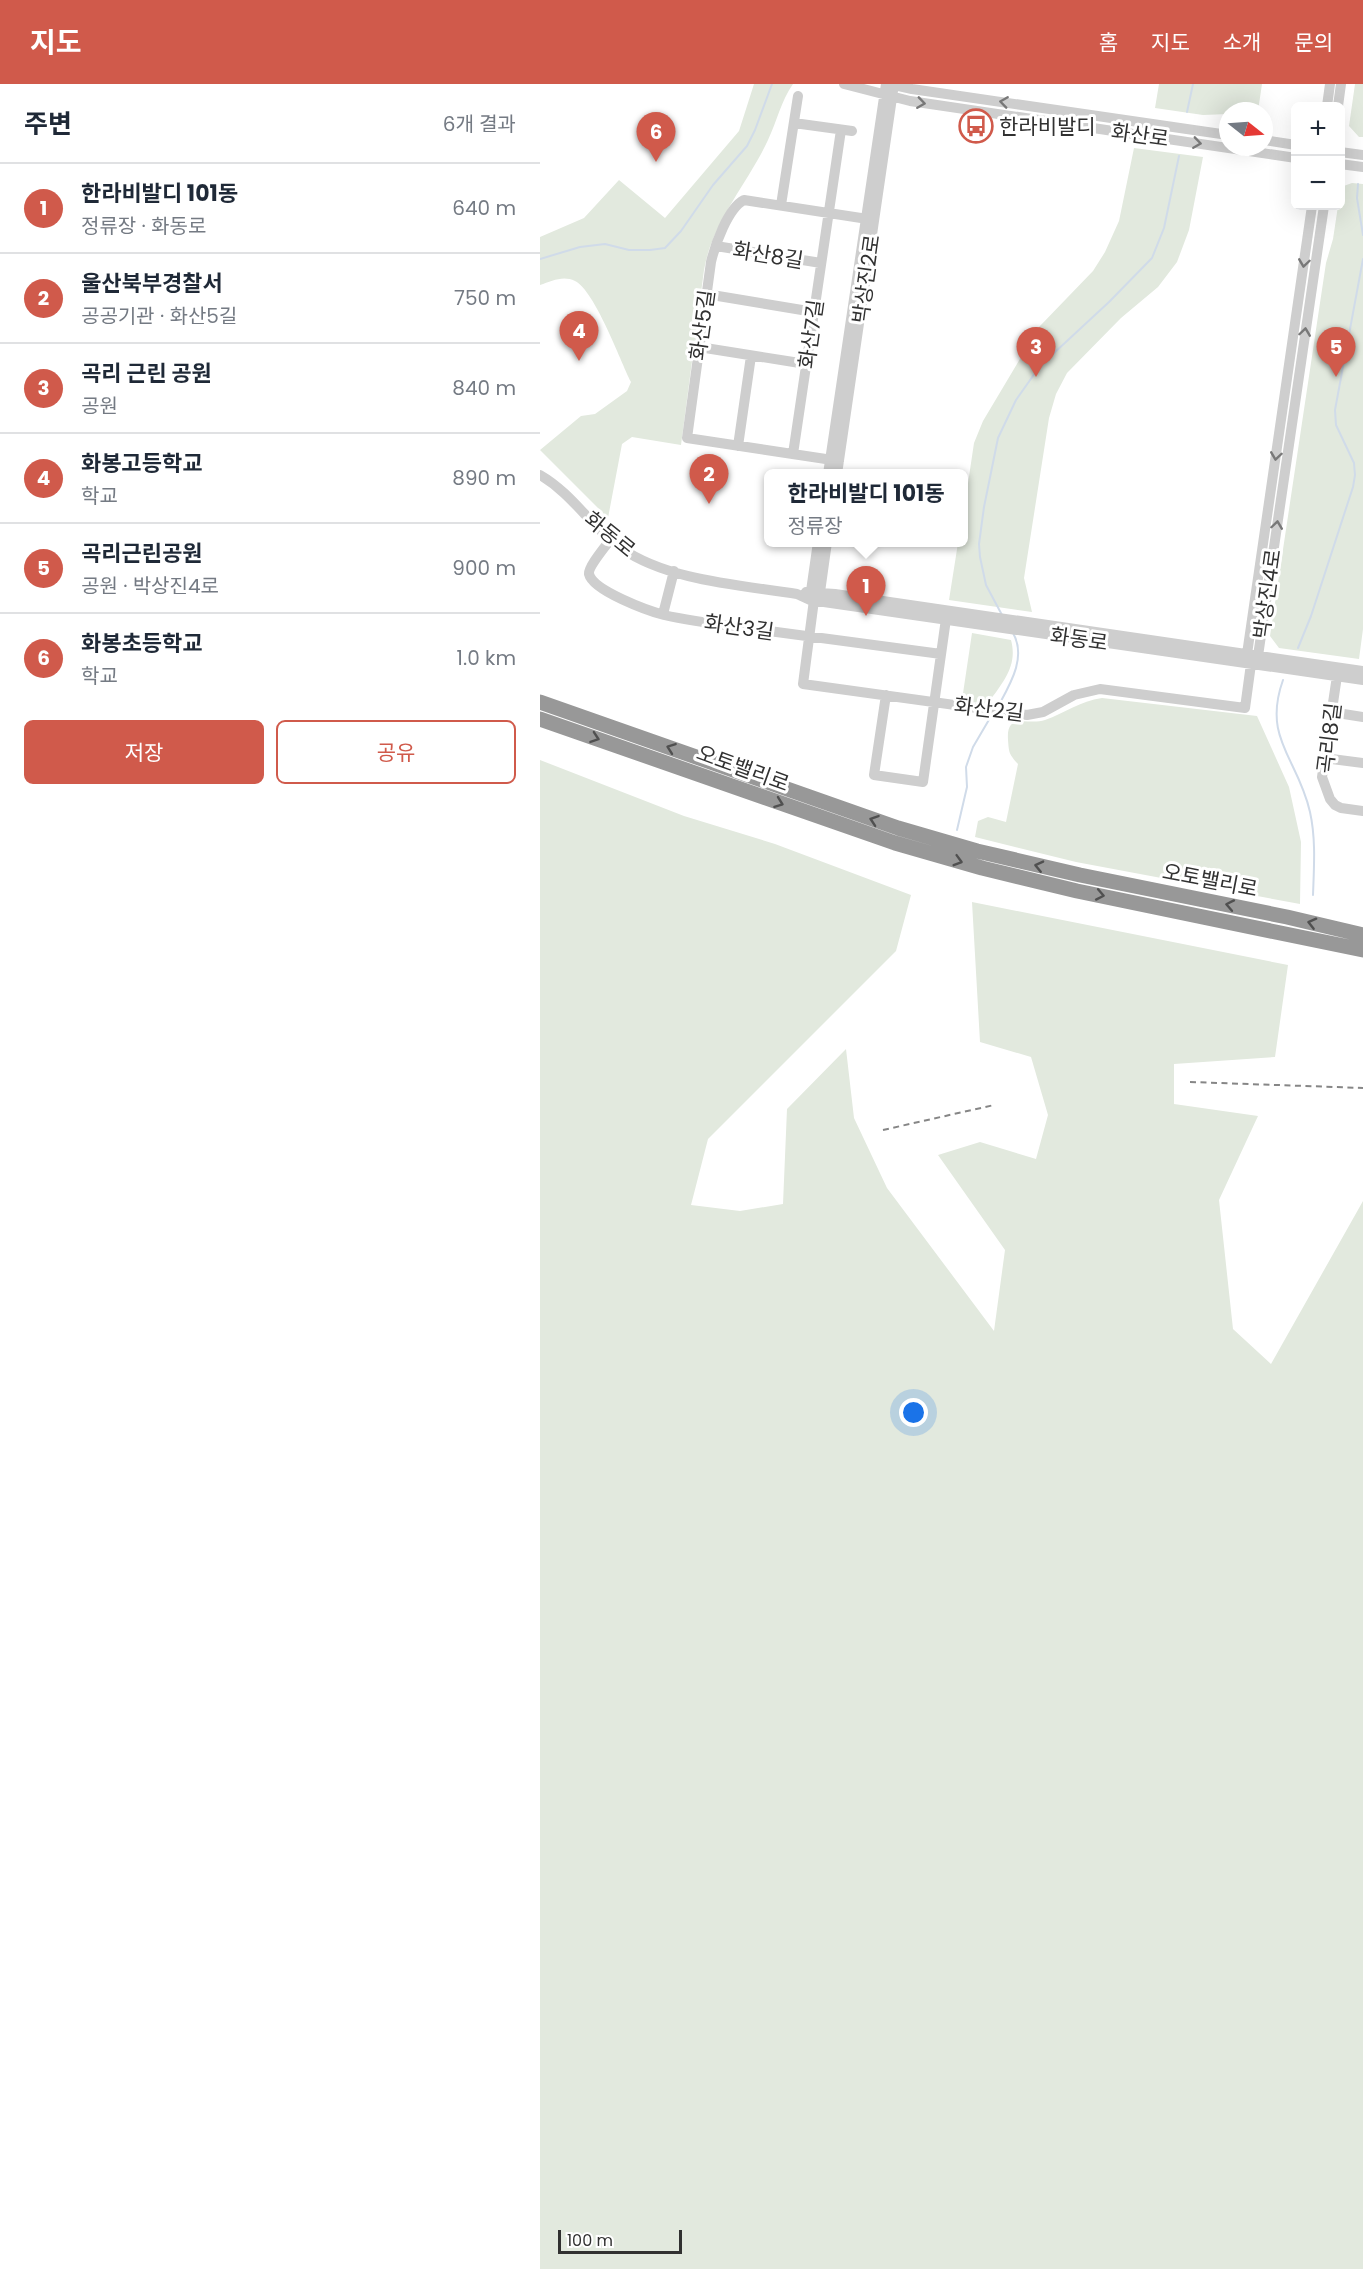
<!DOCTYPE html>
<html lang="ko">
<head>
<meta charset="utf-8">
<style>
  :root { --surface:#fff; --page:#f2f2f3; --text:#1f2937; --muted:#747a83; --line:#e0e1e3; --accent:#d05a4b }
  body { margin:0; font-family:Poppins,"Noto Sans KR",sans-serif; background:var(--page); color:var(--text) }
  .controls { position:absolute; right:18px; top:18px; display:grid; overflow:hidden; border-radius:9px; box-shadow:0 6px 24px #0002 }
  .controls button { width:54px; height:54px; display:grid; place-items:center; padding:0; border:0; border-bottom:2px solid var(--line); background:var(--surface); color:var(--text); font:30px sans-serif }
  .compass { position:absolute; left:679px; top:18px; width:54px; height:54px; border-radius:50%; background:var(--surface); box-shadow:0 6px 24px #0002; rotate:107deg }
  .scale { position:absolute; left:18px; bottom:15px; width:124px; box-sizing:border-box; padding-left:6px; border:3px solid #313131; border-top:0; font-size:16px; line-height:21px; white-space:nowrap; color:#313131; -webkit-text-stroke:4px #fff; paint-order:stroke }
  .you { position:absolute; left:374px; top:1329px; width:21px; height:21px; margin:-15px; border:4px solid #fff; border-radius:50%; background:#1a73e8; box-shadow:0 0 0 9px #1a73e833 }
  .badge { display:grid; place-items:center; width:39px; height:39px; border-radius:50%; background:var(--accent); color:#fff; font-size:20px; font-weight:700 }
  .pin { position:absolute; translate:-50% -50px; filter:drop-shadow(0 2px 3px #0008) }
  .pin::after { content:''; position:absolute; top:32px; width:21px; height:18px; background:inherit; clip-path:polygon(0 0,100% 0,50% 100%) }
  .popup { position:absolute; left:224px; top:385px; width:204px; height:78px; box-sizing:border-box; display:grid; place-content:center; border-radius:9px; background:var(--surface); filter:drop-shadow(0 2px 4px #0005); font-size:20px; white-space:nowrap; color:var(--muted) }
  .popup b { font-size:22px; color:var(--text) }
  .popup::after { content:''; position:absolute; left:50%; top:100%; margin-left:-12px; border:12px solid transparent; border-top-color:var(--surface) }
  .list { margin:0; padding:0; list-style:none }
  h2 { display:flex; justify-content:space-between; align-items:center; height:78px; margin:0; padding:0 24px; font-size:26px }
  h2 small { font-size:20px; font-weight:400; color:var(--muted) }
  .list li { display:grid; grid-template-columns:39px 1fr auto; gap:18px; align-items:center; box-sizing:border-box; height:90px; padding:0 24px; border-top:2px solid var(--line) }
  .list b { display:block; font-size:22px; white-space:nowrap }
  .list p { margin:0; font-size:20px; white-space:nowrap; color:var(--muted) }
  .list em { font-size:20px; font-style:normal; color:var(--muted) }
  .actions { display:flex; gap:12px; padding:18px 24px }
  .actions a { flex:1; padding:14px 0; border:2px solid var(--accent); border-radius:9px; text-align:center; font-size:21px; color:var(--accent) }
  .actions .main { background:var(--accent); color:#fff }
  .map { position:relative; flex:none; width:823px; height:2185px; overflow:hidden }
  header { display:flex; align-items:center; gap:36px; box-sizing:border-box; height:84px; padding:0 30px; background:var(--accent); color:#fff }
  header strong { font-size:28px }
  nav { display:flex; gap:33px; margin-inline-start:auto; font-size:21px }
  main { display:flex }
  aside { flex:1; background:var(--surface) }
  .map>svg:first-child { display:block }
  .green { fill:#e2e9de }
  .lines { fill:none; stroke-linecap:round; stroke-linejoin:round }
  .stream { stroke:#d0dbe9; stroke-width:2 }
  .minor { stroke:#cecece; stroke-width:10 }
  .highway { stroke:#989898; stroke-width:15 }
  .rail { stroke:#868686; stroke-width:2; stroke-dasharray:6 4.5; stroke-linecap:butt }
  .oneway { stroke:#787878 }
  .oneway2 { stroke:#505050 }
  .labels { text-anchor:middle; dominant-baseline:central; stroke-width:6; stroke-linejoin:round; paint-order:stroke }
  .poi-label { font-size:21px; fill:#313131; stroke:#fff; text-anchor:start }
  .street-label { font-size:21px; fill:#313131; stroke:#fff }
</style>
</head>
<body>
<header>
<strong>지도</strong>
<nav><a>홈</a><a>지도</a><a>소개</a><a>문의</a></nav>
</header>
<main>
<aside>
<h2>주변<small>6개 결과</small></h2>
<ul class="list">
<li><span class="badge">1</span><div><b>한라비발디 101동</b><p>정류장 · 화동로</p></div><em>640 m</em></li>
<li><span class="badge">2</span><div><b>울산북부경찰서</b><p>공공기관 · 화산5길</p></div><em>750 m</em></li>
<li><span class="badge">3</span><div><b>곡리 근린 공원</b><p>공원</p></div><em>840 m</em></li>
<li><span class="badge">4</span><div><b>화봉고등학교</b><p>학교</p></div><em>890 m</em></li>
<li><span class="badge">5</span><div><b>곡리근린공원</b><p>공원 · 박상진4로</p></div><em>900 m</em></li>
<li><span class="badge">6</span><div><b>화봉초등학교</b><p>학교</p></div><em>1.0 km</em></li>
</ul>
<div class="actions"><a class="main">저장</a><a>공유</a></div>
</aside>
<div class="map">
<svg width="823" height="2185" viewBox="0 0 823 2185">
  <rect width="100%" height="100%" fill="#fff"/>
  <path class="green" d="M 214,0 L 253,0 C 241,17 237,37 228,56 C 208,99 172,138 164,186 L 141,361 L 92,353 L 82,360 L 68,434 L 0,366 L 41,332 L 55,330 L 87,307 L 91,298 C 80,276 55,207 35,197 C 23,191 12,197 0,201 L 0,153 L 44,134 L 79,96 L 125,134 L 199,47 Z
    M 619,0 L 722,0 L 718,27 L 688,27 L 688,30 L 663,31 L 615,24 Z
    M 815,0 L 823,0 L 823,53 L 819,53 L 809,42 Z
    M 594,64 L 663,73 L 649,146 L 637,178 L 618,203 L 581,234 L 527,289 L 516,310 L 509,334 L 484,494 L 492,528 L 409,516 L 418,459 L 424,458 L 424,426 L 434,359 L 443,337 L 499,243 L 553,187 L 565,168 L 579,137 Z
    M 812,99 L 823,100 L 823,545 L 819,575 L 739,564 L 730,552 L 786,179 L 793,155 L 798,122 L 800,122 L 801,103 Z
    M 432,549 L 471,556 C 478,582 463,598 449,618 L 446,620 L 422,616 Z
    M 562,614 L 717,632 L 749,703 L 761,758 L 760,820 L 536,778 L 435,753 L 438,737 L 448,733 L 466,738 L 478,680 C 469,670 469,669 468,656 C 466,627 488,642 505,636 C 525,629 540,617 562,614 Z
    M 0,676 L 144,732 L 235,760 L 371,811 L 356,867 L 168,1055 L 151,1121 L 200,1127 L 243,1120 L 247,1025 L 306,965 L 314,1034 L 347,1104 L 454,1247 L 465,1166 L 398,1071 L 440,1058 L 496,1075 L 508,1031 L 491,973 L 440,958 L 432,818 L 748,881 L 735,973 L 634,980 L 634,1020 L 718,1032 L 679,1116 L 693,1245 L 731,1280 L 823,1117 L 823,2185 L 0,2185 Z"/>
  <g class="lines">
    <path class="stream" d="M 647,28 L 653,0
      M 818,100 L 817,114 L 823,151
      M 0,175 L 40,163 L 65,160 L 89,166 L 110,166 L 125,164 L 141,147 L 173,101 L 207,62 L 215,46 L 232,0
      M 462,531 L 446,501 L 440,473 L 439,460 L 444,423 L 458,354 L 476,316 L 500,282 L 569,218 L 612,174 L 624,144 L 639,72
      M 758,564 L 771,532 L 813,403 L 815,391 L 814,379 L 796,341 L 795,326 L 823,175
      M 743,596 C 722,655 758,674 770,728 C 776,755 774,783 773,811
      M 460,619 C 472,597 486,572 473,549
      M 417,746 L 427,703 L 426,683 L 433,663 L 450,634"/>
    <path class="minor" d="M 304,0 L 370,17 L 756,74
      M 350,0 L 372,5 L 688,51
      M 787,22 L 790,0
      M 798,22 L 801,0
      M 254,39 L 312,47
      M 724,56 L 756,61
      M 800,68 L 823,71
      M 800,80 L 823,83
      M 241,121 L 258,12
      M 176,162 L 281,179
      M 166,210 L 274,228
      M 159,263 L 266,280
      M 198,362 L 211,272
      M 253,370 L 301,46
      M 299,377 L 147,354 L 171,178 C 175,161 188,124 204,116 L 334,136
      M 288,390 L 346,0
      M 297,390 L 354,0
      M 0,391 C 33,410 51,443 81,464 C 128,497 202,501 257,510 L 270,516 L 823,596
      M 70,456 C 65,463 48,483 49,490 C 53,507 109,527 124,531 C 159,539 194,542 229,547 C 286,555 344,562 401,570
      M 278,458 L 271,507 L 274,516 L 263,600 L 487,631 L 503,628 L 534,611 L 560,605 L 705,624 L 711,580
      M 266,508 L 295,510 L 823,587
      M 276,514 L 280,508 L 287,458
      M 123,530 L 134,487
      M 710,577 L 707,570 L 772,122
      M 713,577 L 718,572 L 784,122
      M 797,592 L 782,693 L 790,715 L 795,721 L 801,724 L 823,727
      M 346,611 L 334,691 L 383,698 L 406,535
      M 791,628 L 823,633
      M 784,674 L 823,679"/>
    <path class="highway" d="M 0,618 L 358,744 L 437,767 L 540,791 L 747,833 L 823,851
      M 0,635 L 355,759 L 442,784 L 537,807 L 823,866"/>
    <path class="rail" d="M 650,998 L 823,1004
      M 343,1046 L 454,1021"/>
  </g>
  <defs><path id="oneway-chevron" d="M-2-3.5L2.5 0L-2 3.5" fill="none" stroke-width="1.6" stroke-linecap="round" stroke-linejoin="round" transform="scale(1.5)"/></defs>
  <g class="oneway">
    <use href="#oneway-chevron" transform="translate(464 18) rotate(-172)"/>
    <use href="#oneway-chevron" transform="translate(381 19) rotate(8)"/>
    <use href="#oneway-chevron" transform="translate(657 59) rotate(8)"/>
    <use href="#oneway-chevron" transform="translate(764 179) rotate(98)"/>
    <use href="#oneway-chevron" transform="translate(765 248) rotate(-82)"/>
    <use href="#oneway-chevron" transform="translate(736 372) rotate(98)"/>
    <use href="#oneway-chevron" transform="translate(737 441) rotate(-82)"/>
  </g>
  <g class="oneway2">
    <use href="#oneway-chevron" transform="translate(55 654) rotate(19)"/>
    <use href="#oneway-chevron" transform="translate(131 664) rotate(-160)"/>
    <use href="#oneway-chevron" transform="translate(239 719) rotate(20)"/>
    <use href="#oneway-chevron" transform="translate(334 736) rotate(-161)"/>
    <use href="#oneway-chevron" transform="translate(418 777) rotate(16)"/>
    <use href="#oneway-chevron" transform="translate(499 782) rotate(-167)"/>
    <use href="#oneway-chevron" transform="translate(560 811) rotate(11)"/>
    <use href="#oneway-chevron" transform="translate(690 821) rotate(-169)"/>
    <use href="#oneway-chevron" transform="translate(772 839) rotate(-166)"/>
  </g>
  <defs>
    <symbol id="bus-ring" viewBox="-11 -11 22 22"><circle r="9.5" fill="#fff" stroke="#d05a4b" stroke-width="1.5"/><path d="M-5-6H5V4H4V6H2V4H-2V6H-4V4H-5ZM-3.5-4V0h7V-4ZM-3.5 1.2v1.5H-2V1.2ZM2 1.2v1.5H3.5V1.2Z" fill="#d05a4b"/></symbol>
  </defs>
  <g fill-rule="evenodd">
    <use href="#bus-ring" x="417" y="23" width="38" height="38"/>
  </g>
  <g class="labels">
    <g class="poi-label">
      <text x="459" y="42">한라비발디</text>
    </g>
    <g class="street-label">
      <text transform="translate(600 51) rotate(8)">화산로</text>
      <text transform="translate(228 171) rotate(9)">화산8길</text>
      <text transform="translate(326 195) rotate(-82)">박상진2로</text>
      <text transform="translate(162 241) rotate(-82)">화산5길</text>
      <text transform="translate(271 250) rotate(-82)">화산7길</text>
      <text transform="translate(70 450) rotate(39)">화동로</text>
      <text transform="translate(727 510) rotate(-82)">박상진4로</text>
      <text transform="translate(199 543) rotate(8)">화산3길</text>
      <text transform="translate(539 555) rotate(8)">화동로</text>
      <text transform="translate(449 625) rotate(7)">화산2길</text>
      <text transform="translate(789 654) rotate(-83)">곡리8길</text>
      <text transform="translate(203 684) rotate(20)">오토밸리로</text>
      <text transform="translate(670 796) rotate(11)">오토밸리로</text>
    </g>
  </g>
</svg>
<div class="controls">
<button>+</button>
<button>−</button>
</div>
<svg class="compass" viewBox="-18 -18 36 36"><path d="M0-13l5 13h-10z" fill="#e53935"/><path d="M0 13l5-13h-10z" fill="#747a83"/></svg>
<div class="scale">100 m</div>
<div class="you"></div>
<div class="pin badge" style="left:326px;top:532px">1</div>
<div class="popup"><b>한라비발디 101동</b>정류장</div>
<div class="pin badge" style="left:169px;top:420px">2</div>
<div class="pin badge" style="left:496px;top:293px">3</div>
<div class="pin badge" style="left:39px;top:277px">4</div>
<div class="pin badge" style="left:796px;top:293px">5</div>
<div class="pin badge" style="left:116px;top:78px">6</div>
</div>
</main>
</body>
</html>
